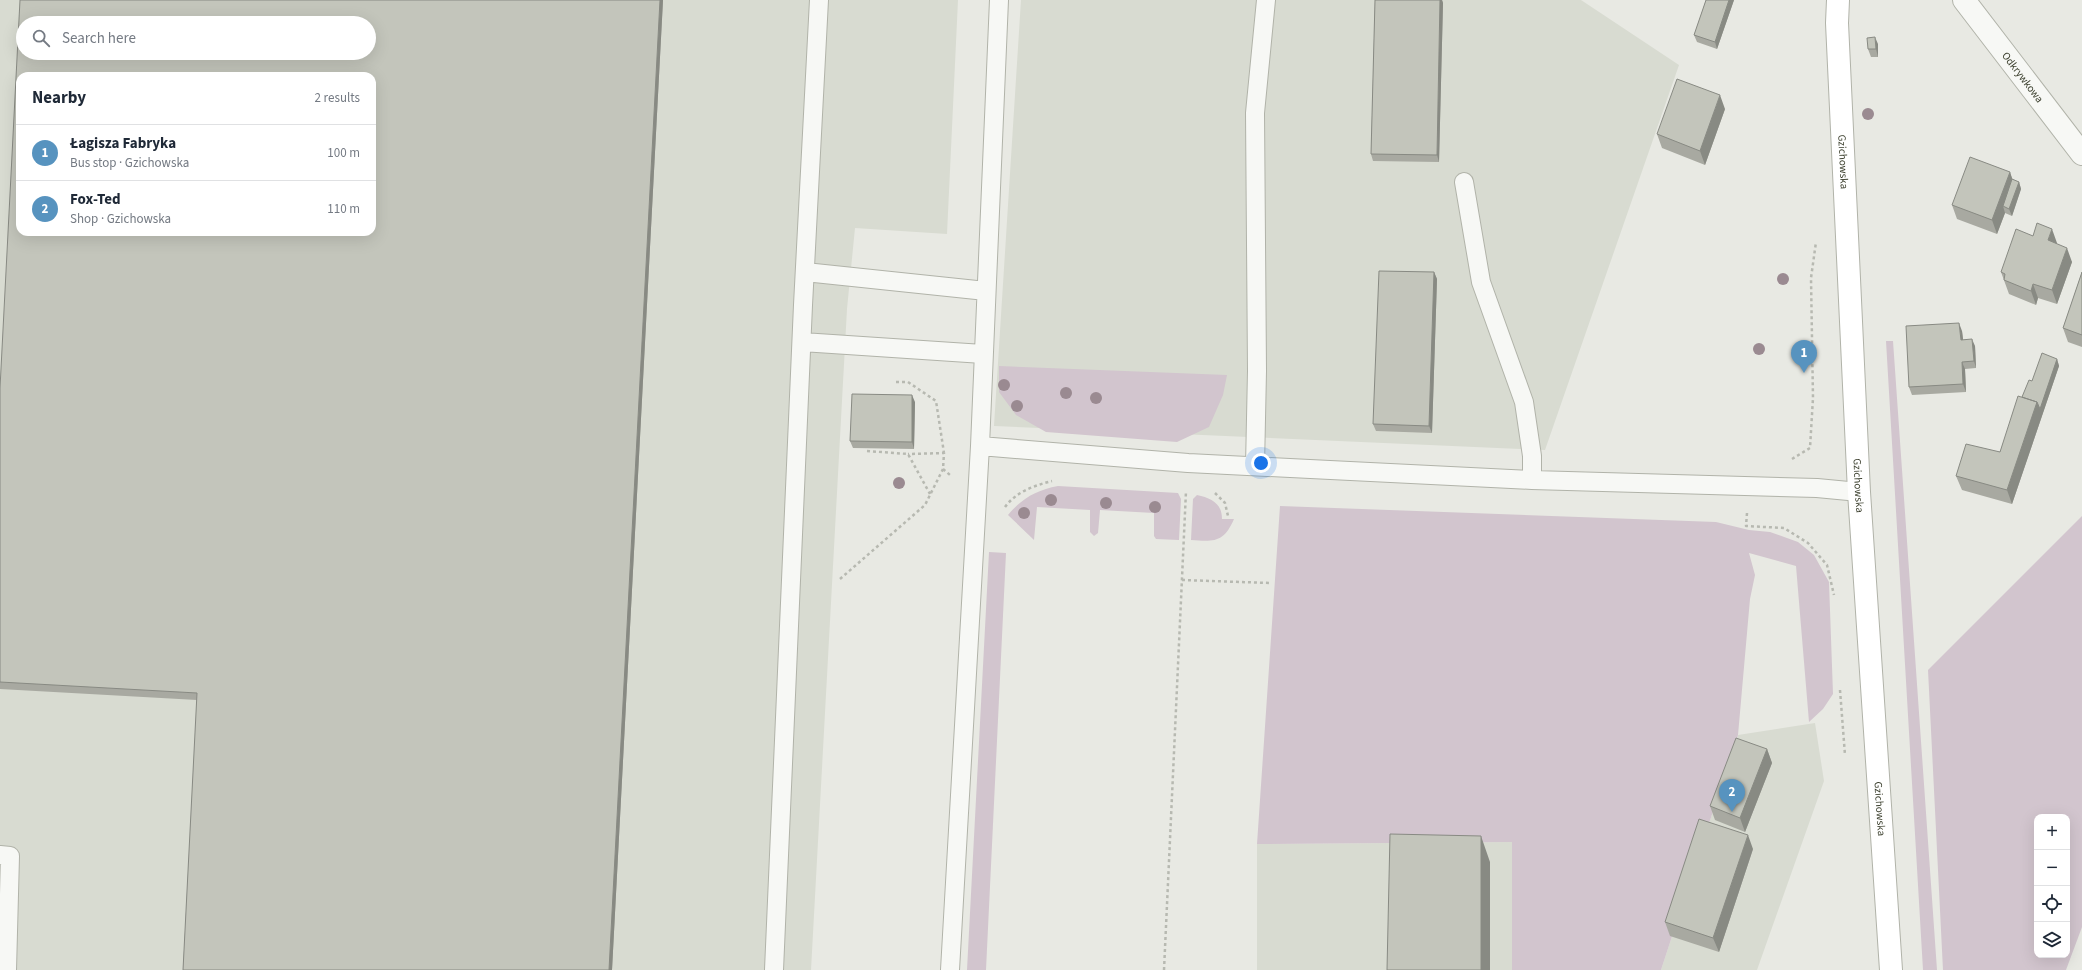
<!DOCTYPE html>
<html lang="en">
<head>
<meta charset="utf-8">
<style>
  :root { --surface:#fff; --page:#f2f2f3; --text:#1f2937; --muted:#747a83; --line:#e0e1e3; --accent:#5793bf }
  body { margin:0; font-family:"Source Sans 3",sans-serif; background:var(--page); color:var(--text) }
  .controls { position:absolute; right:12px; bottom:12px; display:grid; overflow:hidden; border-radius:8px; box-shadow:0 4px 16px #0002 }
  .controls button { width:36px; height:36px; display:grid; place-items:center; padding:0; border:0; border-bottom:1px solid var(--line); background:var(--surface); color:var(--text); font:20px sans-serif }
  .you { position:absolute; left:1261px; top:463px; width:14px; height:14px; margin:-10px; border:3px solid #fff; border-radius:50%; background:#1a73e8; box-shadow:0 0 0 6px #1a73e833 }
  .badge { display:grid; place-items:center; width:26px; height:26px; border-radius:50%; background:var(--accent); color:#fff; font-size:13px; font-weight:700 }
  .pin { position:absolute; translate:-50% -33px; filter:drop-shadow(0 1px 2px #0008) }
  .pin::after { content:''; position:absolute; top:21px; width:14px; height:12px; background:inherit; clip-path:polygon(0 0,100% 0,50% 100%) }
  .list { margin:0; padding:0; list-style:none }
  h2 { display:flex; justify-content:space-between; align-items:center; height:52px; margin:0; padding:0 16px; font-size:17px }
  h2 small { font-size:13px; font-weight:400; color:var(--muted) }
  .list li { display:grid; grid-template-columns:26px 1fr auto; gap:12px; align-items:center; box-sizing:border-box; height:56px; padding:0 16px; border-top:1px solid var(--line) }
  .list b { display:block; font-size:15px; white-space:nowrap }
  .list p { margin:0; font-size:13px; white-space:nowrap; color:var(--muted) }
  .list em { font-size:13px; font-style:normal; color:var(--muted) }
  .icon { flex:none; width:22px; height:22px; fill:none; stroke:currentColor; stroke-width:2; stroke-linecap:round; stroke-linejoin:round }
  .map { position:relative; flex:none; width:2082px; height:970px; overflow:hidden }
  .search { position:absolute; background:var(--surface); box-shadow:0 4px 16px #0002; left:16px; top:16px; width:360px; height:44px; display:flex; align-items:center; gap:10px; box-sizing:border-box; padding:0 14px; border-radius:22px; color:var(--muted); font-size:15px }
  .panel { position:absolute; background:var(--surface); box-shadow:0 4px 16px #0002; left:16px; top:72px; width:360px; height:164px; border-radius:12px }
  .map>svg:first-child { display:block }
  .built { fill:#d8dbd1; fill-rule:evenodd }
  .green { fill:#d2c5ce; fill-rule:evenodd }
  .lines { fill:none; stroke-linecap:round; stroke-linejoin:round }
  .lane-casing { stroke:#b1b3a9; stroke-width:20 }
  .street-casing { stroke:#b1b3a9; stroke-width:24 }
  .secondary-casing { stroke:#b1b3a9; stroke-width:24 }
  .path { stroke:#b7b9b1; stroke-width:2.5; stroke-dasharray:3 3; stroke-linecap:butt }
  .lane { stroke:#f7f8f5; stroke-width:18 }
  .street { stroke:#f7f8f5; stroke-width:22 }
  .secondary { stroke:#fff; stroke-width:22 }
  .tree { fill:#9a8a91 }
  .wall { fill:#a8a9a1 }
  .shaded-wall { fill:#888a83 }
  .building { fill:#c3c5bb; stroke:#888a83; fill-rule:evenodd }
  .labels { text-anchor:middle; dominant-baseline:central; stroke-width:3.5; stroke-linejoin:round; paint-order:stroke }
  .street-label { font-size:11px; fill:#3b3f2d; stroke:#f6f7f2 }
</style>
</head>
<body>
<div class="map">
<svg width="2082" height="970" viewBox="0 0 2082 970">
  <rect width="100%" height="100%" fill="#e8e9e3"/>
  <path class="built" d="M 0,0 L 958,0 L 947,234 L 855,228 L 847,309 L 811,970 L 0,970 ZM 23,23 L 369,23 L 369,53 L 23,53 ZM 20,76 L 372,76 L 372,232 L 20,232 Z
    M 1021,0 L 1581,0 L 1679,65 L 1545,450 L 994,426 Z
    M 1815,723 L 1824,781 L 1757,970 L 1661,970 L 1738,735 Z
    M 1513,842 L 1512,970 L 1257,970 L 1257,844 Z"/>
  <path class="green" d="M 1886,341 L 1893,341 L 1937,970 L 1923,970 Z
    M 999,366 L 1227,375 L 1223,395 L 1209,427 L 1177,442 L 1046,432 L 1016,415 L 999,392 Z
    M 1058,486 L 1178,493 L 1181,499 L 1179,540 L 1156,539 L 1154,536 L 1154,513 L 1100,510 L 1098,533 L 1094,536 L 1090,532 L 1090,510 L 1037,507 L 1034,540 L 1008,515 C 1022,498 1037,490 1058,486 Z
    M 1197,495 C 1211,498 1222,503 1222,519 L 1234,519 C 1224,542 1215,542 1191,540 L 1193,499 Z
    M 1280,506 L 1716,522 L 1749,530 L 1770,532 L 1798,542 L 1814,555 L 1829,582 L 1833,694 L 1823,709 L 1809,722 L 1796,566 L 1749,553 L 1755,575 L 1750,599 L 1738,735 L 1661,970 L 1512,970 L 1512,842 L 1257,844 Z
    M 2082,516 L 2082,927 L 2066,970 L 1943,970 L 1928,670 ZM 2037,817 L 2067,817 L 2067,955 L 2037,955 Z
    M 989,552 L 1006,553 L 986,970 L 967,970 Z"/>
  <g class="lines">
    <defs>
      <path id="lane" d="M 1464,182 L 1481,282 L 1524,402 L 1532,456 L 1532,480
        M 805,272 L 986,291
        M 802,342 L 983,354
        M 980,446 L 1188,463 L 1532,480 L 1817,488 L 1859,492
        M 1255,466 L 1257,371 L 1255,113 L 1266,0
        M 0,855 L 10,856 L 7,970
        M 774,970 L 803,305 L 819,0
        M 950,970 L 980,446 L 999,0"/>
      <g id="street">
        <path id="s1" d="M 1964,0 L 2082,154"/>
      </g>
      <g id="secondary">
        <path id="s2" d="M 1838,0 L 1837,23 L 1859,492 L 1891,970"/>
      </g>
    </defs>
    <use href="#lane" class="lane-casing"/>
    <use href="#street" class="street-casing"/>
    <use href="#secondary" class="secondary-casing"/>
    <path class="path" d="M 896,382 L 908,382 L 936,401 L 944,453
      M 867,451 L 908,454 L 930,494
      M 1792,459 L 1810,448 L 1813,398 L 1811,278 L 1816,242
      M 943,469 L 950,475
      M 1215,493 L 1225,503 L 1228,516
      M 1005,507 C 1016,492 1033,486 1052,481
      M 1747,513 L 1746,526 L 1784,528 L 1808,543 L 1827,565 L 1834,595
      M 840,579 L 925,505 L 943,469 L 944,453 L 908,454
      M 1182,580 L 1270,583
      M 1840,690 L 1845,755
      M 1164,970 L 1186,491"/>
    <use href="#lane" class="lane"/>
    <use href="#street" class="street"/>
    <use href="#secondary" class="secondary"/>
  </g>
  <g class="tree">
    <circle cx="1868" cy="114" r="6"/>
    <circle cx="1783" cy="279" r="6"/>
    <circle cx="1759" cy="349" r="6"/>
    <circle cx="1004" cy="385" r="6"/>
    <circle cx="1066" cy="393" r="6"/>
    <circle cx="1096" cy="398" r="6"/>
    <circle cx="1017" cy="406" r="6"/>
    <circle cx="899" cy="483" r="6"/>
    <circle cx="1051" cy="500" r="6"/>
    <circle cx="1106" cy="503" r="6"/>
    <circle cx="1155" cy="507" r="6"/>
    <circle cx="1024" cy="513" r="6"/>
  </g>
  <path class="wall" d="M 663,0 L 612,970 L 183,970 L 197,700 L 0,689 L 0,388 Z
    M 1375,0 L 1442,0 L 1443,3 L 1439,162 L 1373,161 L 1371,154 Z
    M 1706,0 L 1734,0 L 1717,49 L 1697,42 L 1694,35 Z
    M 1878,44 L 1878,57 L 1871,57 L 1868,49 Z
    M 1725,109 L 1705,165 L 1662,148 L 1657,134 Z
    M 2010,172 L 2012,179 L 2019,182 L 2021,189 L 2012,216 L 2005,213 L 1997,234 L 1957,219 L 1952,205 Z
    M 2033,236 L 2057,243 L 2057,244 L 2072,262 L 2057,304 L 2038,298 L 2036,305 L 2009,294 L 2001,272 Z
    M 1434,272 L 1437,279 L 1432,433 L 1376,431 L 1373,424 Z
    M 2082,272 L 2082,347 L 2068,342 L 2063,328 Z
    M 1962,331 L 1963,340 L 1975,346 L 1976,368 L 1965,369 L 1966,392 L 1912,395 L 1909,387 Z
    M 2057,359 L 2059,366 L 2012,504 L 1962,490 L 1956,476 L 2000,452 L 2022,397 L 2032,381 Z
    M 915,402 L 914,449 L 853,448 L 850,441 Z
    M 1767,749 L 1772,763 L 1745,832 L 1715,820 L 1710,806 Z
    M 1753,849 L 1719,952 L 1670,936 L 1665,922 Z"/>
  <path class="shaded-wall" d="M 660,0 L 663,0 L 612,970 L 609,970 Z
    M 1440,0 L 1442,0 L 1443,3 L 1439,162 L 1437,155 Z
    M 1729,0 L 1734,0 L 1717,49 L 1715,42 Z
    M 1875,37 L 1878,44 L 1878,57 L 1876,49 Z
    M 1720,95 L 1725,109 L 1705,165 L 1700,151 Z
    M 2010,172 L 2015,187 L 2003,206 L 2005,213 L 1997,234 L 1992,220 Z
    M 2019,182 L 2021,189 L 2012,216 L 2009,209 Z
    M 2052,229 L 2057,243 L 2053,254 L 2048,240 Z
    M 2067,248 L 2072,262 L 2057,304 L 2052,290 Z
    M 1434,272 L 1437,279 L 1432,433 L 1429,426 Z
    M 2033,284 L 2038,298 L 2036,305 L 2031,291 Z
    M 1959,323 L 1962,331 L 1964,347 L 1961,340 Z
    M 1972,339 L 1975,346 L 1976,368 L 1974,361 Z
    M 2057,359 L 2059,366 L 2012,504 L 2007,490 L 2037,402 Z
    M 1962,362 L 1965,369 L 1966,392 L 1963,384 Z
    M 912,395 L 915,402 L 914,449 L 912,442 Z
    M 1767,749 L 1772,763 L 1745,832 L 1740,818 Z
    M 1748,835 L 1753,849 L 1719,952 L 1713,938 Z
    M 1481,836 L 1490,862 L 1490,970 L 1481,970 Z"/>
  <path class="building" d="M 20,0 L 660,0 L 609,970 L 183,970 L 197,693 L 0,682 L 0,388 ZM 23,23 L 369,23 L 369,53 L 23,53 ZM 20,76 L 372,76 L 372,232 L 20,232 Z
    M 1375,0 L 1440,0 L 1437,155 L 1371,154 Z
    M 1706,0 L 1729,0 L 1715,42 L 1694,35 Z
    M 1875,37 L 1876,49 L 1868,49 L 1867,38 Z
    M 1677,79 L 1720,95 L 1700,151 L 1657,134 Z
    M 1970,157 L 2010,172 L 1992,220 L 1952,205 Z
    M 2012,179 L 2019,182 L 2009,209 L 2003,206 Z
    M 2037,223 L 2052,229 L 2048,240 L 2067,248 L 2052,290 L 2033,284 L 2031,291 L 2004,280 L 2005,274 L 2001,272 L 2016,229 L 2033,236 Z
    M 1379,271 L 1434,272 L 1429,426 L 1373,424 Z
    M 2082,272 L 2082,335 L 2063,328 Z
    M 1959,323 L 1961,340 L 1972,339 L 1974,361 L 1962,362 L 1963,384 L 1909,387 L 1906,326 Z
    M 2042,353 L 2057,359 L 2040,409 L 2037,402 L 2022,397 L 2029,380 L 2032,381 Z
    M 852,394 L 912,395 L 912,442 L 850,441 Z
    M 2018,396 L 2037,402 L 2007,490 L 1956,476 L 1966,444 L 2000,452 Z
    M 1736,738 L 1767,749 L 1740,818 L 1710,806 Z
    M 1699,819 L 1748,835 L 1713,938 L 1665,922 Z
    M 1390,834 L 1481,836 L 1481,970 L 1387,970 Z"/>
  <g class="labels">
    <g class="street-label">
      <text stroke="none"><textPath href="#s1" startOffset="97">Odkrywkowa</textPath></text>
      <text stroke="none"><textPath href="#s2" startOffset="162">Gzichowska</textPath></text>
      <text stroke="none"><textPath href="#s2" startOffset="486">Gzichowska</textPath></text>
      <text stroke="none"><textPath href="#s2" startOffset="810">Gzichowska</textPath></text>
    </g>
  </g>
</svg>
<div class="controls">
<button>+</button>
<button>−</button>
<button><svg class="icon" aria-label="locate" viewBox="0 0 24 24"><circle cx="12" cy="12" r="6"/><path d="M12 2v4M12 18v4M2 12h4M18 12h4"/></svg></button>
<button><svg class="icon" aria-label="layers" viewBox="0 0 24 24"><path d="M12 4l9 5-9 5-9-5zM3 14l9 5 9-5"/></svg></button>
</div>
<div class="you"></div>
<div class="pin badge" style="left:1804px;top:373px">1</div>
<div class="pin badge" style="left:1732px;top:812px">2</div>
<div class="search"><svg class="icon" aria-label="search" viewBox="0 0 24 24"><circle cx="10" cy="10" r="6"/><path d="M15 15l6 6"/></svg>Search here</div>
<section class="panel">
<h2>Nearby<small>2 results</small></h2>
<ul class="list">
<li><span class="badge">1</span><div><b>Łagisza Fabryka</b><p>Bus stop · Gzichowska</p></div><em>100 m</em></li>
<li><span class="badge">2</span><div><b>Fox-Ted</b><p>Shop · Gzichowska</p></div><em>110 m</em></li>
</ul>
</section>
</div>
</body>
</html>
